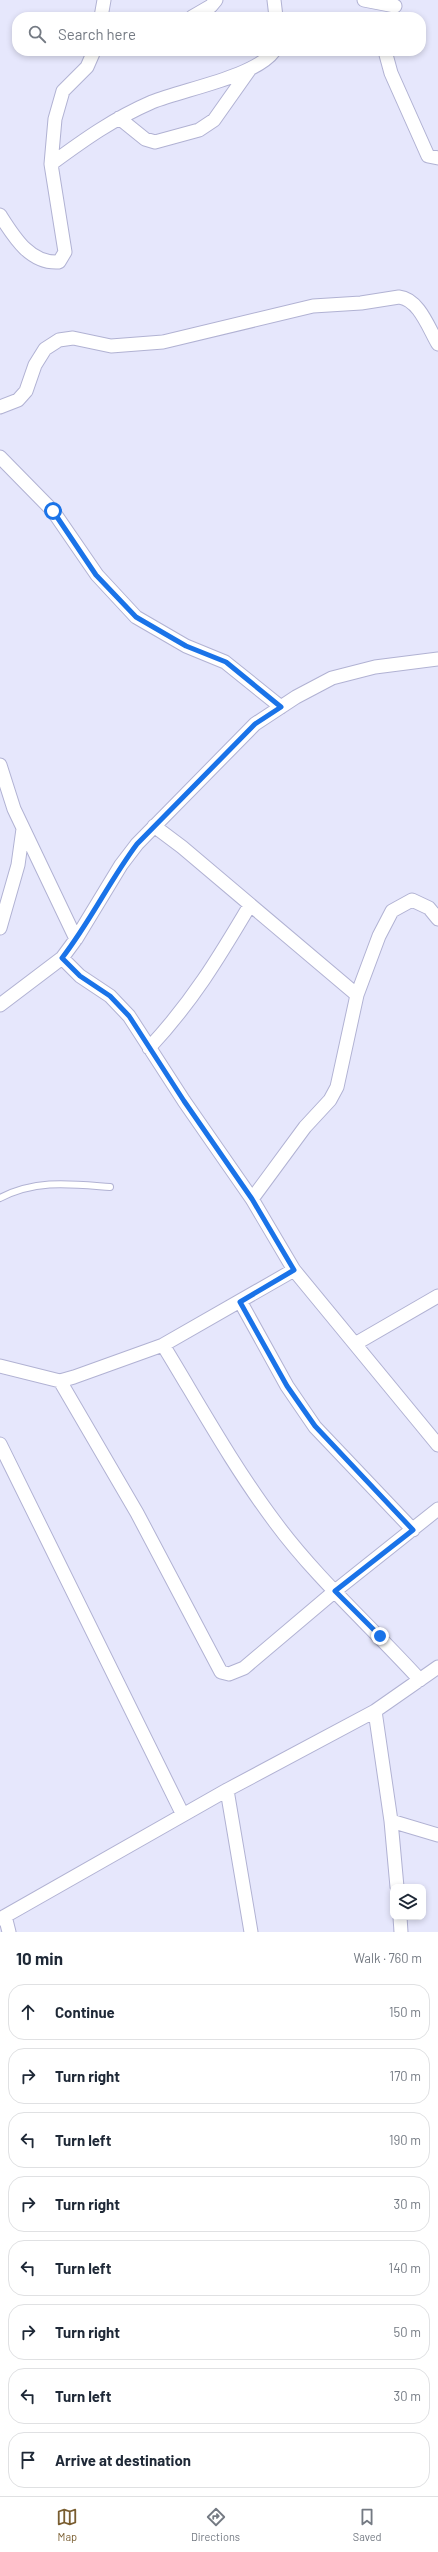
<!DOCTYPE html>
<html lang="en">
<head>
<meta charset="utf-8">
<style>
  :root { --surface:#fff; --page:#f6f6f7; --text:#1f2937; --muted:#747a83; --line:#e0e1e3; --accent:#795d30 }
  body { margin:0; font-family:Barlow,sans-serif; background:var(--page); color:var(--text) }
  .controls { position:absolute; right:12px; bottom:12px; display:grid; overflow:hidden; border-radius:8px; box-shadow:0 2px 6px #0003 }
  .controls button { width:36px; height:36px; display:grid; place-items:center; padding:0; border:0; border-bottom:1px solid var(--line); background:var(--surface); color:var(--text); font:20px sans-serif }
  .stop { position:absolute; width:12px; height:12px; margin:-9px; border:3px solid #1a73e8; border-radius:50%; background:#fff }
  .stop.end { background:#1a73e8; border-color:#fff; box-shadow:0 1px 4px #0008 }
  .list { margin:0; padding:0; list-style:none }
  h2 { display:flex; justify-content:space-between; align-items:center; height:52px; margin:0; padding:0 16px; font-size:17px }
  h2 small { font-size:13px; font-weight:400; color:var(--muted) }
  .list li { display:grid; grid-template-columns:26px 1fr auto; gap:12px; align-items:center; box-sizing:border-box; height:56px; margin:0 8px 8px; padding:0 8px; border:1px solid var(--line); border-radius:16px }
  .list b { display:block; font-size:15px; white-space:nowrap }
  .list em { font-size:13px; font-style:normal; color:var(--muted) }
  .icon { flex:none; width:22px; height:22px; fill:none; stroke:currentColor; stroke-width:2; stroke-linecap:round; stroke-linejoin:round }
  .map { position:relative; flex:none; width:438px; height:1932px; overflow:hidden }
  .search { position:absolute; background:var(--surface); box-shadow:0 2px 6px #0003; left:12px; right:12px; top:12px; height:44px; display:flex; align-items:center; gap:10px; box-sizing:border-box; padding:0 14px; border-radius:16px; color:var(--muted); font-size:15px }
  .sheet { height:564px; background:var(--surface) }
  nav { display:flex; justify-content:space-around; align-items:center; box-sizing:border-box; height:56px; border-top:1px solid var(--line); background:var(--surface); font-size:11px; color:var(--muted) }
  nav a { display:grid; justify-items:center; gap:2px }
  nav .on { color:var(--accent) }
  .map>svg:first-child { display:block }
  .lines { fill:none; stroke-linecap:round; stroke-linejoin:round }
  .service-casing { stroke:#b1b2d3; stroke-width:8 }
  .minor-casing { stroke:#b1b2d3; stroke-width:15 }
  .service { stroke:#fff; stroke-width:6 }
  .minor { stroke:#fff; stroke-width:13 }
  .route { stroke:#1a73e8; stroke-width:5 }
</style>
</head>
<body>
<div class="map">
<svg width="438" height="1932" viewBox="0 0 438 1932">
  <rect width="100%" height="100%" fill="#e6e7fc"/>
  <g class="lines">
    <defs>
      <path id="service" d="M 0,1198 C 37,1179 71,1184 110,1187"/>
      <path id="minor" d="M 274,0 L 276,17
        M 364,0 L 395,6
        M 101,17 L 104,0
        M 192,17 L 211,6 L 216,0
        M 385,51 L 391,73 L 428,156 L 438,158
        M 119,118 L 145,139 L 155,142 L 199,130 L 214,120 L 250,69
        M 51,164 C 85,139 113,119 152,102 C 184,89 255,77 274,51
        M 0,215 C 14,237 30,264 59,262 L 65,252 L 51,164 L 55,119 L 63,91 L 87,67 L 94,51
        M 0,407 L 18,400 L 26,391 L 35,365 L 45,349 L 59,340 L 73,338 L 111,346 L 163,342 L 313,306 L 361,303 L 399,297 C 419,299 429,329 438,344
        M 0,457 L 53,511 L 97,575 L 136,617 L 186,646 L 225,662 L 281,707
        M 0,765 L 14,809 L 76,939
        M 154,826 L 182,847 L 357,995
        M 0,928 L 18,865 L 23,829
        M 62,958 L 80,976 L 110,996 L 129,1016 L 184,1101 L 252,1199 L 294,1270 L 438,1445
        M 0,1005 L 62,958 L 76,939 L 121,865 L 137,844 L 255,724 L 296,697 L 332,678 L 375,667 L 438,659
        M 149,1048 C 192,1002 218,959 250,905
        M 252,1199 L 305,1127 L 330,1100 L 337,1087 L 357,995 L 379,936 L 392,911 L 412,900 L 429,908 L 438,919
        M 240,1301 L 287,1386 L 315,1427 L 413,1530
        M 355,1344 L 438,1296
        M 163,1345 C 199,1404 233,1466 275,1522 C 317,1579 372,1627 420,1680
        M 0,1366 L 60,1381 L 74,1377 L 163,1345 L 294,1270
        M 60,1381 L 137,1513 L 221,1672 L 229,1674 L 244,1668 L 335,1591 L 438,1509
        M 0,1444 L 183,1815
        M 375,1711 L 391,1821 L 397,1887
        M 227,1790 L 251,1932
        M 391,1821 L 438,1835
        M 5,1916 L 9,1932
        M 400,1917 L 401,1932
        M 0,1919 L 227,1790 L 375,1711 L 438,1667"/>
    </defs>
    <use href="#service" class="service-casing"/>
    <use href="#minor" class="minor-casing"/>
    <use href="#service" class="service"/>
    <use href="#minor" class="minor"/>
  </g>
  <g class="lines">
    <path class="route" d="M 53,511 L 96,575 L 136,617 L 186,646 L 226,662 L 281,707 L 255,724 L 137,844 C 110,880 90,922 62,958 L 80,976 L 110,996 L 129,1016 L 184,1101 L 252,1199 L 294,1270 L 240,1302 L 287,1386 L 315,1426 L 413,1530 L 335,1591 L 380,1636"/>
  </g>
</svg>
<div class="controls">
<button><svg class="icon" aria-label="layers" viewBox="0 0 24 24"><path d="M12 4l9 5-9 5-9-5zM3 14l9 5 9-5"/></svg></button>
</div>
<div class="stop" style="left:53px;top:511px"></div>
<div class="stop end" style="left:380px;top:1636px"></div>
<div class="search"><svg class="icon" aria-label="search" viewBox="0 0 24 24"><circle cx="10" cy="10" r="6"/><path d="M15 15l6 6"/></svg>Search here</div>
</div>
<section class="sheet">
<h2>10 min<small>Walk · 760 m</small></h2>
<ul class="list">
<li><svg class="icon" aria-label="ahead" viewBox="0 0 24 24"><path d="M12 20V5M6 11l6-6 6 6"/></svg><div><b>Continue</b></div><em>150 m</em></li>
<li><svg class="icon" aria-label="right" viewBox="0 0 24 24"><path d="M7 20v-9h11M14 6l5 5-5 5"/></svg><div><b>Turn right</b></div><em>170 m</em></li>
<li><svg class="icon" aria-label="left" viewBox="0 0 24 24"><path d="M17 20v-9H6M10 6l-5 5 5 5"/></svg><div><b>Turn left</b></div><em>190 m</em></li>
<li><svg class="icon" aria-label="right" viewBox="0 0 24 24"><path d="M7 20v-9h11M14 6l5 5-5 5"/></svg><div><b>Turn right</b></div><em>30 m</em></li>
<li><svg class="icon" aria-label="left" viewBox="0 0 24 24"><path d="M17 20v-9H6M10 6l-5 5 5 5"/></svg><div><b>Turn left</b></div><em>140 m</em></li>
<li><svg class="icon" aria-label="right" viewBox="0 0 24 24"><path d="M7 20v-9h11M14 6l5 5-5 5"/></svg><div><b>Turn right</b></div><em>50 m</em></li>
<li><svg class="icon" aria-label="left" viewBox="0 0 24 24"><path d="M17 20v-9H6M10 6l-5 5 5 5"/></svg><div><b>Turn left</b></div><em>30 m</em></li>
<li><svg class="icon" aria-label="arrive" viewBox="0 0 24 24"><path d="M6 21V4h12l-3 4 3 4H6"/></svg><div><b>Arrive at destination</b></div></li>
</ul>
</section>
<nav>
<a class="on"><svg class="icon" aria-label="map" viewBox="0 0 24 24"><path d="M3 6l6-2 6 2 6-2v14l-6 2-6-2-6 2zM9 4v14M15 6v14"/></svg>Map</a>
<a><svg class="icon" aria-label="directions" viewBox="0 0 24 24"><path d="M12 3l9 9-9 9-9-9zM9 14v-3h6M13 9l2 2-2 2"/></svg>Directions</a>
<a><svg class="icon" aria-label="saved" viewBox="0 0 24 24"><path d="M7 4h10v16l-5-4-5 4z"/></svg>Saved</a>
</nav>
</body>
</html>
